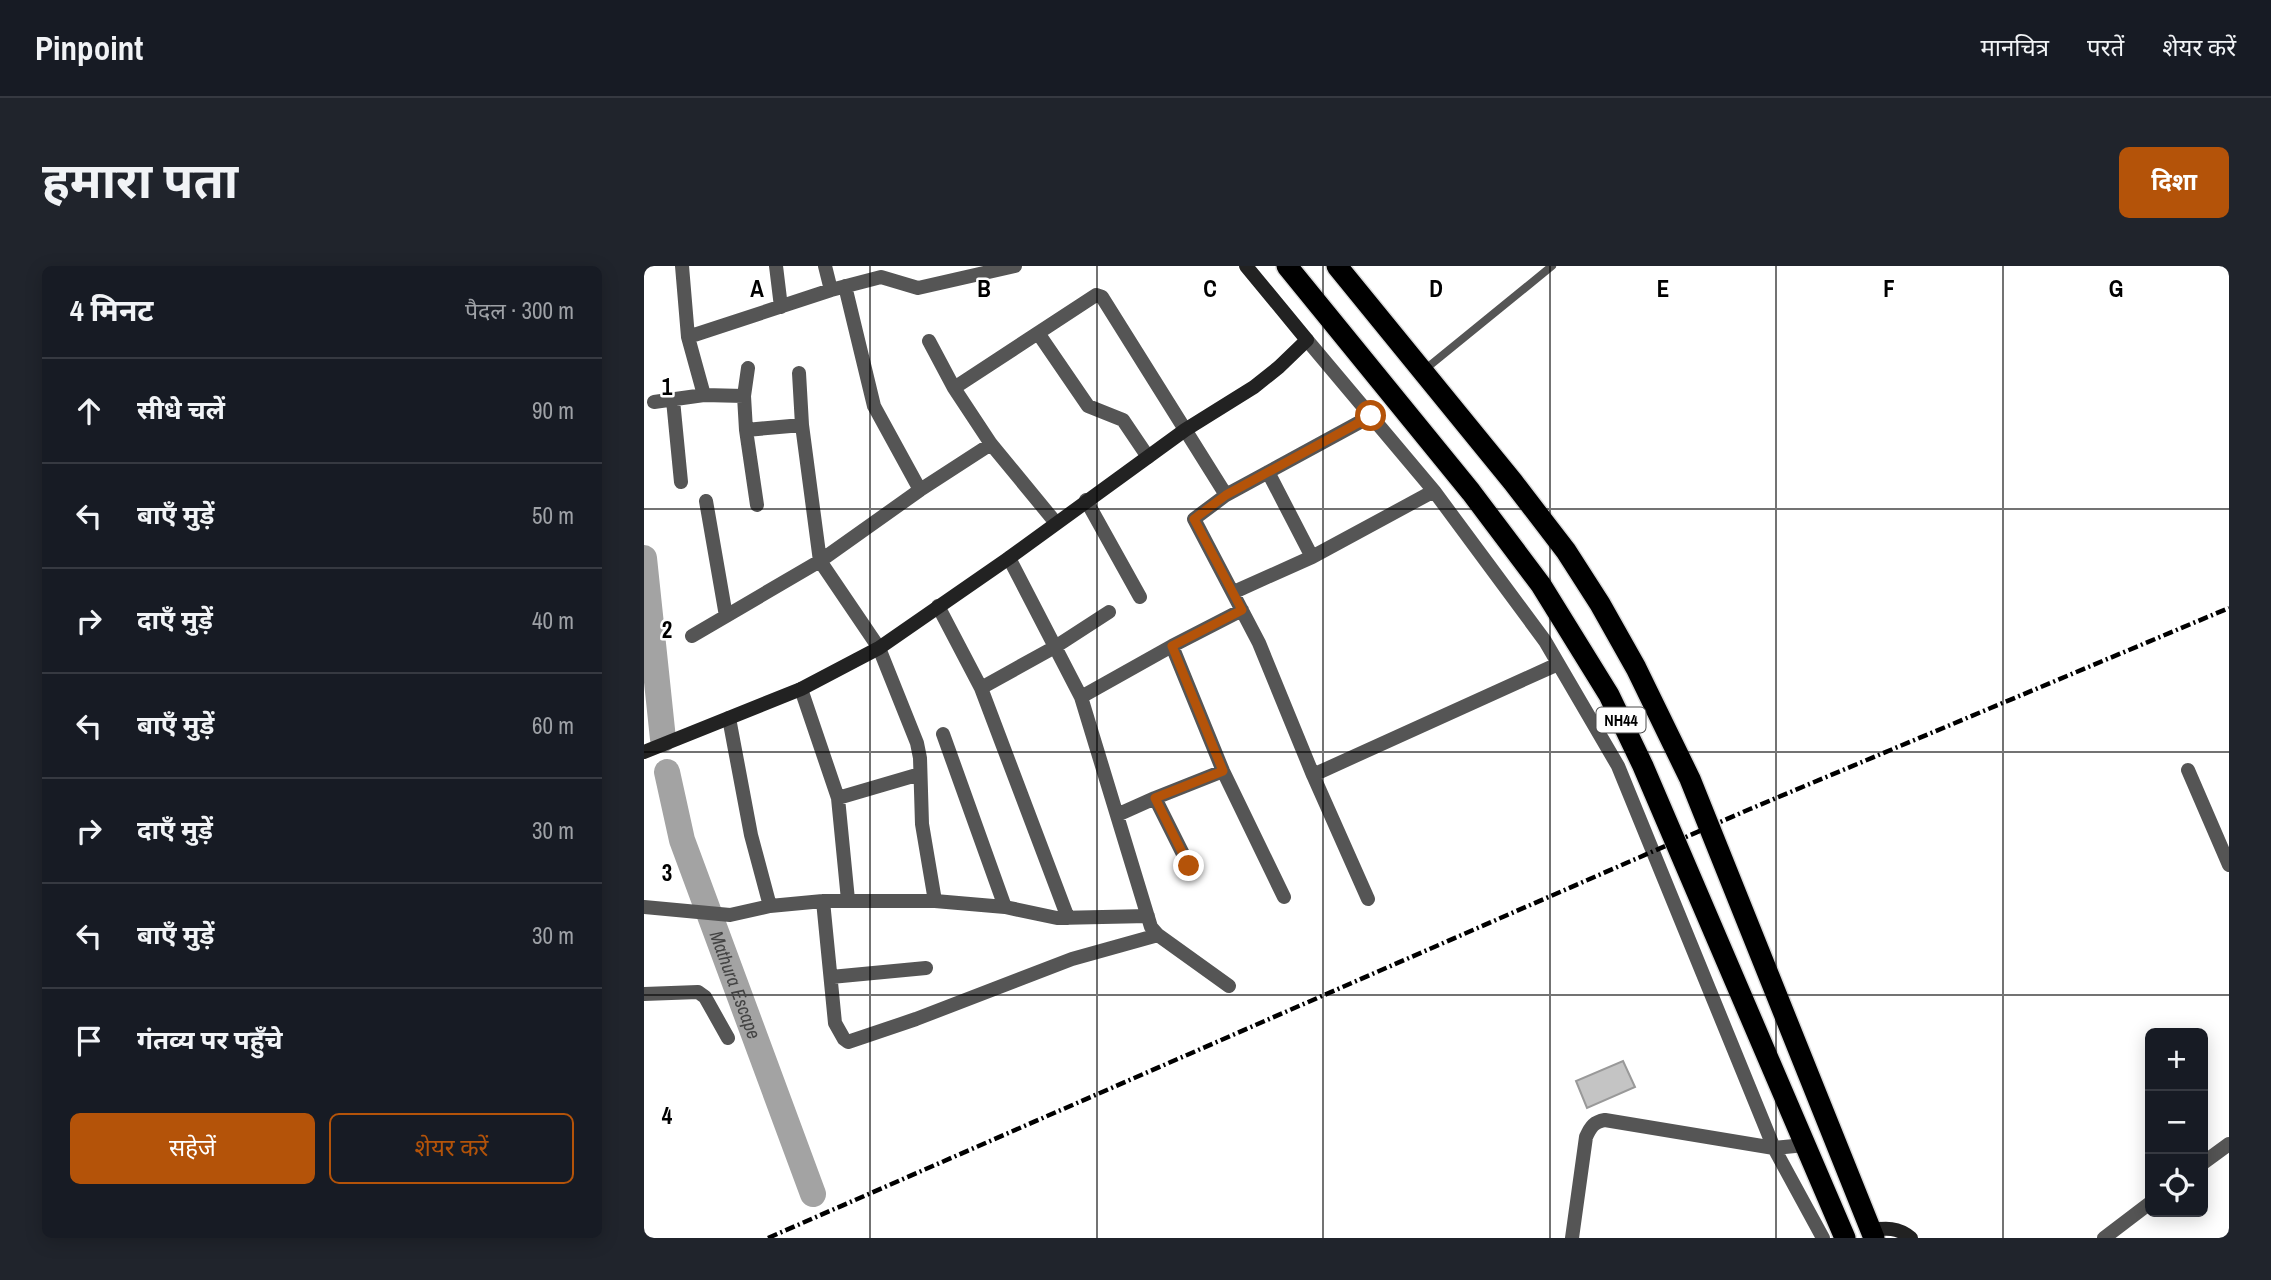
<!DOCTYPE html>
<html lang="hi">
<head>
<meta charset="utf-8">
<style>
  :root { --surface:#171b24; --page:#20242c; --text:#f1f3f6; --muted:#9ea1a6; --line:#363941; --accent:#b45309 }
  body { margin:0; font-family:"Archivo Narrow","Noto Sans Devanagari",sans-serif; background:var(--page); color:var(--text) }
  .controls { position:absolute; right:21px; bottom:21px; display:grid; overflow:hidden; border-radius:10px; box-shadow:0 4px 18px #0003 }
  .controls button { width:63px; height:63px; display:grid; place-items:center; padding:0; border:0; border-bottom:2px solid var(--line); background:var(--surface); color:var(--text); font:35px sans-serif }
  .stop { position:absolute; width:21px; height:21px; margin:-16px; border:5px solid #b45309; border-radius:50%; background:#fff }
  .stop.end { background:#b45309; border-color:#fff; box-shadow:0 2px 7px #0008 }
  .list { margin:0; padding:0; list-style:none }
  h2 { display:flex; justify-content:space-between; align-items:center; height:91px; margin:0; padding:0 28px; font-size:30px }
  h2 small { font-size:23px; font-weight:400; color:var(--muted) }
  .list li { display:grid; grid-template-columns:46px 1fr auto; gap:21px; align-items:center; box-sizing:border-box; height:105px; padding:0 28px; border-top:2px solid var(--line) }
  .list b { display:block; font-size:26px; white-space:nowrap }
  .list em { font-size:23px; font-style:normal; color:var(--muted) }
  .actions { display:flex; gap:14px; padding:21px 28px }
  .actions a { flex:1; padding:16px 0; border:2px solid var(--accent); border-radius:10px; text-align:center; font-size:24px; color:var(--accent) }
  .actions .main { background:var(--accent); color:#fff }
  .icon { flex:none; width:38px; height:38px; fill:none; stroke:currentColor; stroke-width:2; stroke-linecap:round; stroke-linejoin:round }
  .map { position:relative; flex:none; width:1585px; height:972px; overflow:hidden; border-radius:10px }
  header { display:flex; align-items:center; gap:42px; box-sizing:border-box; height:98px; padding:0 35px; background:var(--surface); border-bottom:2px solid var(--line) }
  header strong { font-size:33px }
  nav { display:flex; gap:38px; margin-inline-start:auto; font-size:24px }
  .intro { display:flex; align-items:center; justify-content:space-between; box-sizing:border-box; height:168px; padding:0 42px }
  h1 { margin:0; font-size:49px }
  .button { padding:18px 32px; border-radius:10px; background:var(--accent); color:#fff; font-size:24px; font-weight:700 }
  main { display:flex; gap:42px; padding:0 42px }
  aside { flex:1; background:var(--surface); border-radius:10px; box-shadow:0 4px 18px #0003 }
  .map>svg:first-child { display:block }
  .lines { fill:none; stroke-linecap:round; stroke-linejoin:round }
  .river { stroke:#a3a3a3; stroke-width:26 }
  .building { fill:#c4c4c4; stroke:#999; stroke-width:2 }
  .highway-casing { stroke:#dbdbdb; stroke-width:24 }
  .lane { stroke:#555; stroke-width:8 }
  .street { stroke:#555; stroke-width:14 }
  .secondary { stroke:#222; stroke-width:14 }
  .highway { stroke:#000; stroke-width:21 }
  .rail { stroke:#000; stroke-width:4.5; stroke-dasharray:10 3.5 2 3.5; stroke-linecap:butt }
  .route { stroke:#b45309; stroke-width:9 }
  .grid { fill:none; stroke:#000; stroke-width:2; stroke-opacity:0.55 }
  .labels { text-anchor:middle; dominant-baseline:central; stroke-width:5; stroke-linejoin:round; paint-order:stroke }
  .shield { fill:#fff; stroke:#4c4c4c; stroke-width:2 }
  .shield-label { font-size:16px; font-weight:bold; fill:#000 }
  .water-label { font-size:19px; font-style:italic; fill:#444; stroke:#fff }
  .grid-label { font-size:23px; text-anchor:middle; font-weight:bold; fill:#000; stroke:#fff; stroke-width:5; stroke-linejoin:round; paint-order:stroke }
</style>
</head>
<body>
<header>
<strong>Pinpoint</strong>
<nav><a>मानचित्र</a><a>परतें</a><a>शेयर करें</a></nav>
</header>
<div class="intro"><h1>हमारा पता</h1><a class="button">दिशा</a></div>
<main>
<aside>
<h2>4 मिनट<small>पैदल · 300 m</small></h2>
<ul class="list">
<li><svg class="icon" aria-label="ahead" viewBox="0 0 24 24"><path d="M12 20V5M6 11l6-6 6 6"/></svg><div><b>सीधे चलें</b></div><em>90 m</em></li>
<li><svg class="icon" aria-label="left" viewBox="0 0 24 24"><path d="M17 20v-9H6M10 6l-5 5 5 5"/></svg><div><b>बाएँ मुड़ें</b></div><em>50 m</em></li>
<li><svg class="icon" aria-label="right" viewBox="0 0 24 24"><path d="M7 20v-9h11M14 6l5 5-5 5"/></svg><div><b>दाएँ मुड़ें</b></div><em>40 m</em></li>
<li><svg class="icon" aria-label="left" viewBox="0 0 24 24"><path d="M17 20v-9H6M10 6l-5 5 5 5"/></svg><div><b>बाएँ मुड़ें</b></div><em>60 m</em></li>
<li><svg class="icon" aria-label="right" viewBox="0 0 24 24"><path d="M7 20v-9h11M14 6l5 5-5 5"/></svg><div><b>दाएँ मुड़ें</b></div><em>30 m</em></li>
<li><svg class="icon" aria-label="left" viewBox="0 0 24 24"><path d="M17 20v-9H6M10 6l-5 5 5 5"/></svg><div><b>बाएँ मुड़ें</b></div><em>30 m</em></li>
<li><svg class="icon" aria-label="arrive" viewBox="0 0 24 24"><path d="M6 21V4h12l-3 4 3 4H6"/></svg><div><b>गंतव्य पर पहुँचे</b></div></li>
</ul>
<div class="actions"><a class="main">सहेजें</a><a>शेयर करें</a></div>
</aside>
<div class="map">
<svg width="1585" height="972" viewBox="0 0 1585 972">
  <rect width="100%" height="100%" fill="#fff"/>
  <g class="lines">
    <g class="river">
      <path d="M 0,292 L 19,473"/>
      <path id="s1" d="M 23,506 L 38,574 L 169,928"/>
    </g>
  </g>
  <path class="building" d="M 979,795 L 991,821 L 943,842 L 932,815 Z"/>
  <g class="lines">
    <defs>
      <path id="highway" d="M 643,0 L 827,226 L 897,319 L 965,429 L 999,500 L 1201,972
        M 693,0 L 869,216 L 922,285 L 956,338 L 992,402 L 1046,513 L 1230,972"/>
    </defs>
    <use href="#highway" class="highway-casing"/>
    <path class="lane" d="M 779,105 L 908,0"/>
    <path class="street" d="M 38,0 L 44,71 L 187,24 L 237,11 L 274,22 L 371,0
      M 132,0 L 137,41
      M 181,0 L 187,24
      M 201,20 L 230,140 L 276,224
      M 394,67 L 444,140 L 479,154 L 504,191
      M 44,71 L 60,129
      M 663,74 L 790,225 L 901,375 L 974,500 L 1130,882 L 1179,972
      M 285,75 L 310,122 L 347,178 L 412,257
      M 104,102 L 100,130 L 102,164 L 113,239
      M 155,107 L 158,159 L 176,295 L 235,382 L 273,477 L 276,492 L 278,558 L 291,635
      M 310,122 L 452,29 L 458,31 L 582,229
      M 29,134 L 37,216
      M 10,136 L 60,129 L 100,130
      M 102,164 L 158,159
      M 624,206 L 668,291
      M 442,234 L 496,331
      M 62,235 L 82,350
      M 365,292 L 437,431 L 507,661 L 514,669 L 585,720
      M 590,326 L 668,291 L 790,225
      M 294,340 L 337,422 L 424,652
      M 48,370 L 176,295 L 276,224 L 347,178
      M 528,380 L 579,505 L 640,631
      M 337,422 L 411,381 L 465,346
      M 157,423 L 194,532 L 204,634
      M 437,431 L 528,380 L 598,344
      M 85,452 L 107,569 L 126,640
      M 299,468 L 361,641
      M 1544,504 L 1585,599
      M 669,509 L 914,398
      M 194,532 L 276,508
      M 511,532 L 545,600
      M 473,549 L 511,532 L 579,505
      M 724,633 L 669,509 L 615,377 L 550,253 L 582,229 L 727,150
      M 179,635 L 191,757 L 200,773 L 204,776 L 272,753 L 428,693 L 514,669
      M 0,641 L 86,649 L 126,640 L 179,635 L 291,635 L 361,641 L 413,652 L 504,650
      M 187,711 L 282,702
      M 0,728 L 54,726 L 61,731 L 84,772
      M 1559,897 L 1585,878
      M 928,972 L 942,871 C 947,860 950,856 961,854 L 1130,882 L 1161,879
      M 1460,972 L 1506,937"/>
    <path class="secondary" d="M 0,486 L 157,423 L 235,382 L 365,292 L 541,164 L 610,121 L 635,101 L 663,74 L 602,0
      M 1226,964 C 1242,962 1254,961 1267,972"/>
    <use href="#highway" class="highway"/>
    <path class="rail" d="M 124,972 L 1106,543 L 1585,342"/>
  </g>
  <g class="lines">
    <path class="route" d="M 545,600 L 511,532 L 579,505 L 528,380 L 598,344 L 550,253 L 582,229 L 727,150"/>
  </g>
  <path class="grid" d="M 226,0 L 226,972M 453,0 L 453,972M 679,0 L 679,972M 906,0 L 906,972M 1132,0 L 1132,972M 1359,0 L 1359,972M 0,243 L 1585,243M 0,486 L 1585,486M 0,729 L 1585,729"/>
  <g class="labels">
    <rect class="shield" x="952.5" y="441.5" width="49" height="25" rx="5"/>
    <g class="shield-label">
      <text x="977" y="454">NH44</text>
    </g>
    <g class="water-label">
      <text stroke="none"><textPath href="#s1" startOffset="224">Mathura Escape</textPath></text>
    </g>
  </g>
  <g class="grid-label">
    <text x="113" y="31">A</text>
    <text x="340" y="31">B</text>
    <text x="566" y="31">C</text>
    <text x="792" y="31">D</text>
    <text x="1019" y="31">E</text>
    <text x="1245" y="31">F</text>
    <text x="1472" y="31">G</text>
    <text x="23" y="129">1</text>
    <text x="23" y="372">2</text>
    <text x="23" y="615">3</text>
    <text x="23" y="858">4</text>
  </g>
</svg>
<div class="controls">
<button>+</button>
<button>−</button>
<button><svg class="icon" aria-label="locate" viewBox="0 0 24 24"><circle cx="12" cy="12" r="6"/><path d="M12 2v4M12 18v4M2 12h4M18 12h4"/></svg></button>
</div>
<div class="stop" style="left:727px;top:150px"></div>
<div class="stop end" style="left:545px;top:600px"></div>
</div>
</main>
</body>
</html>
